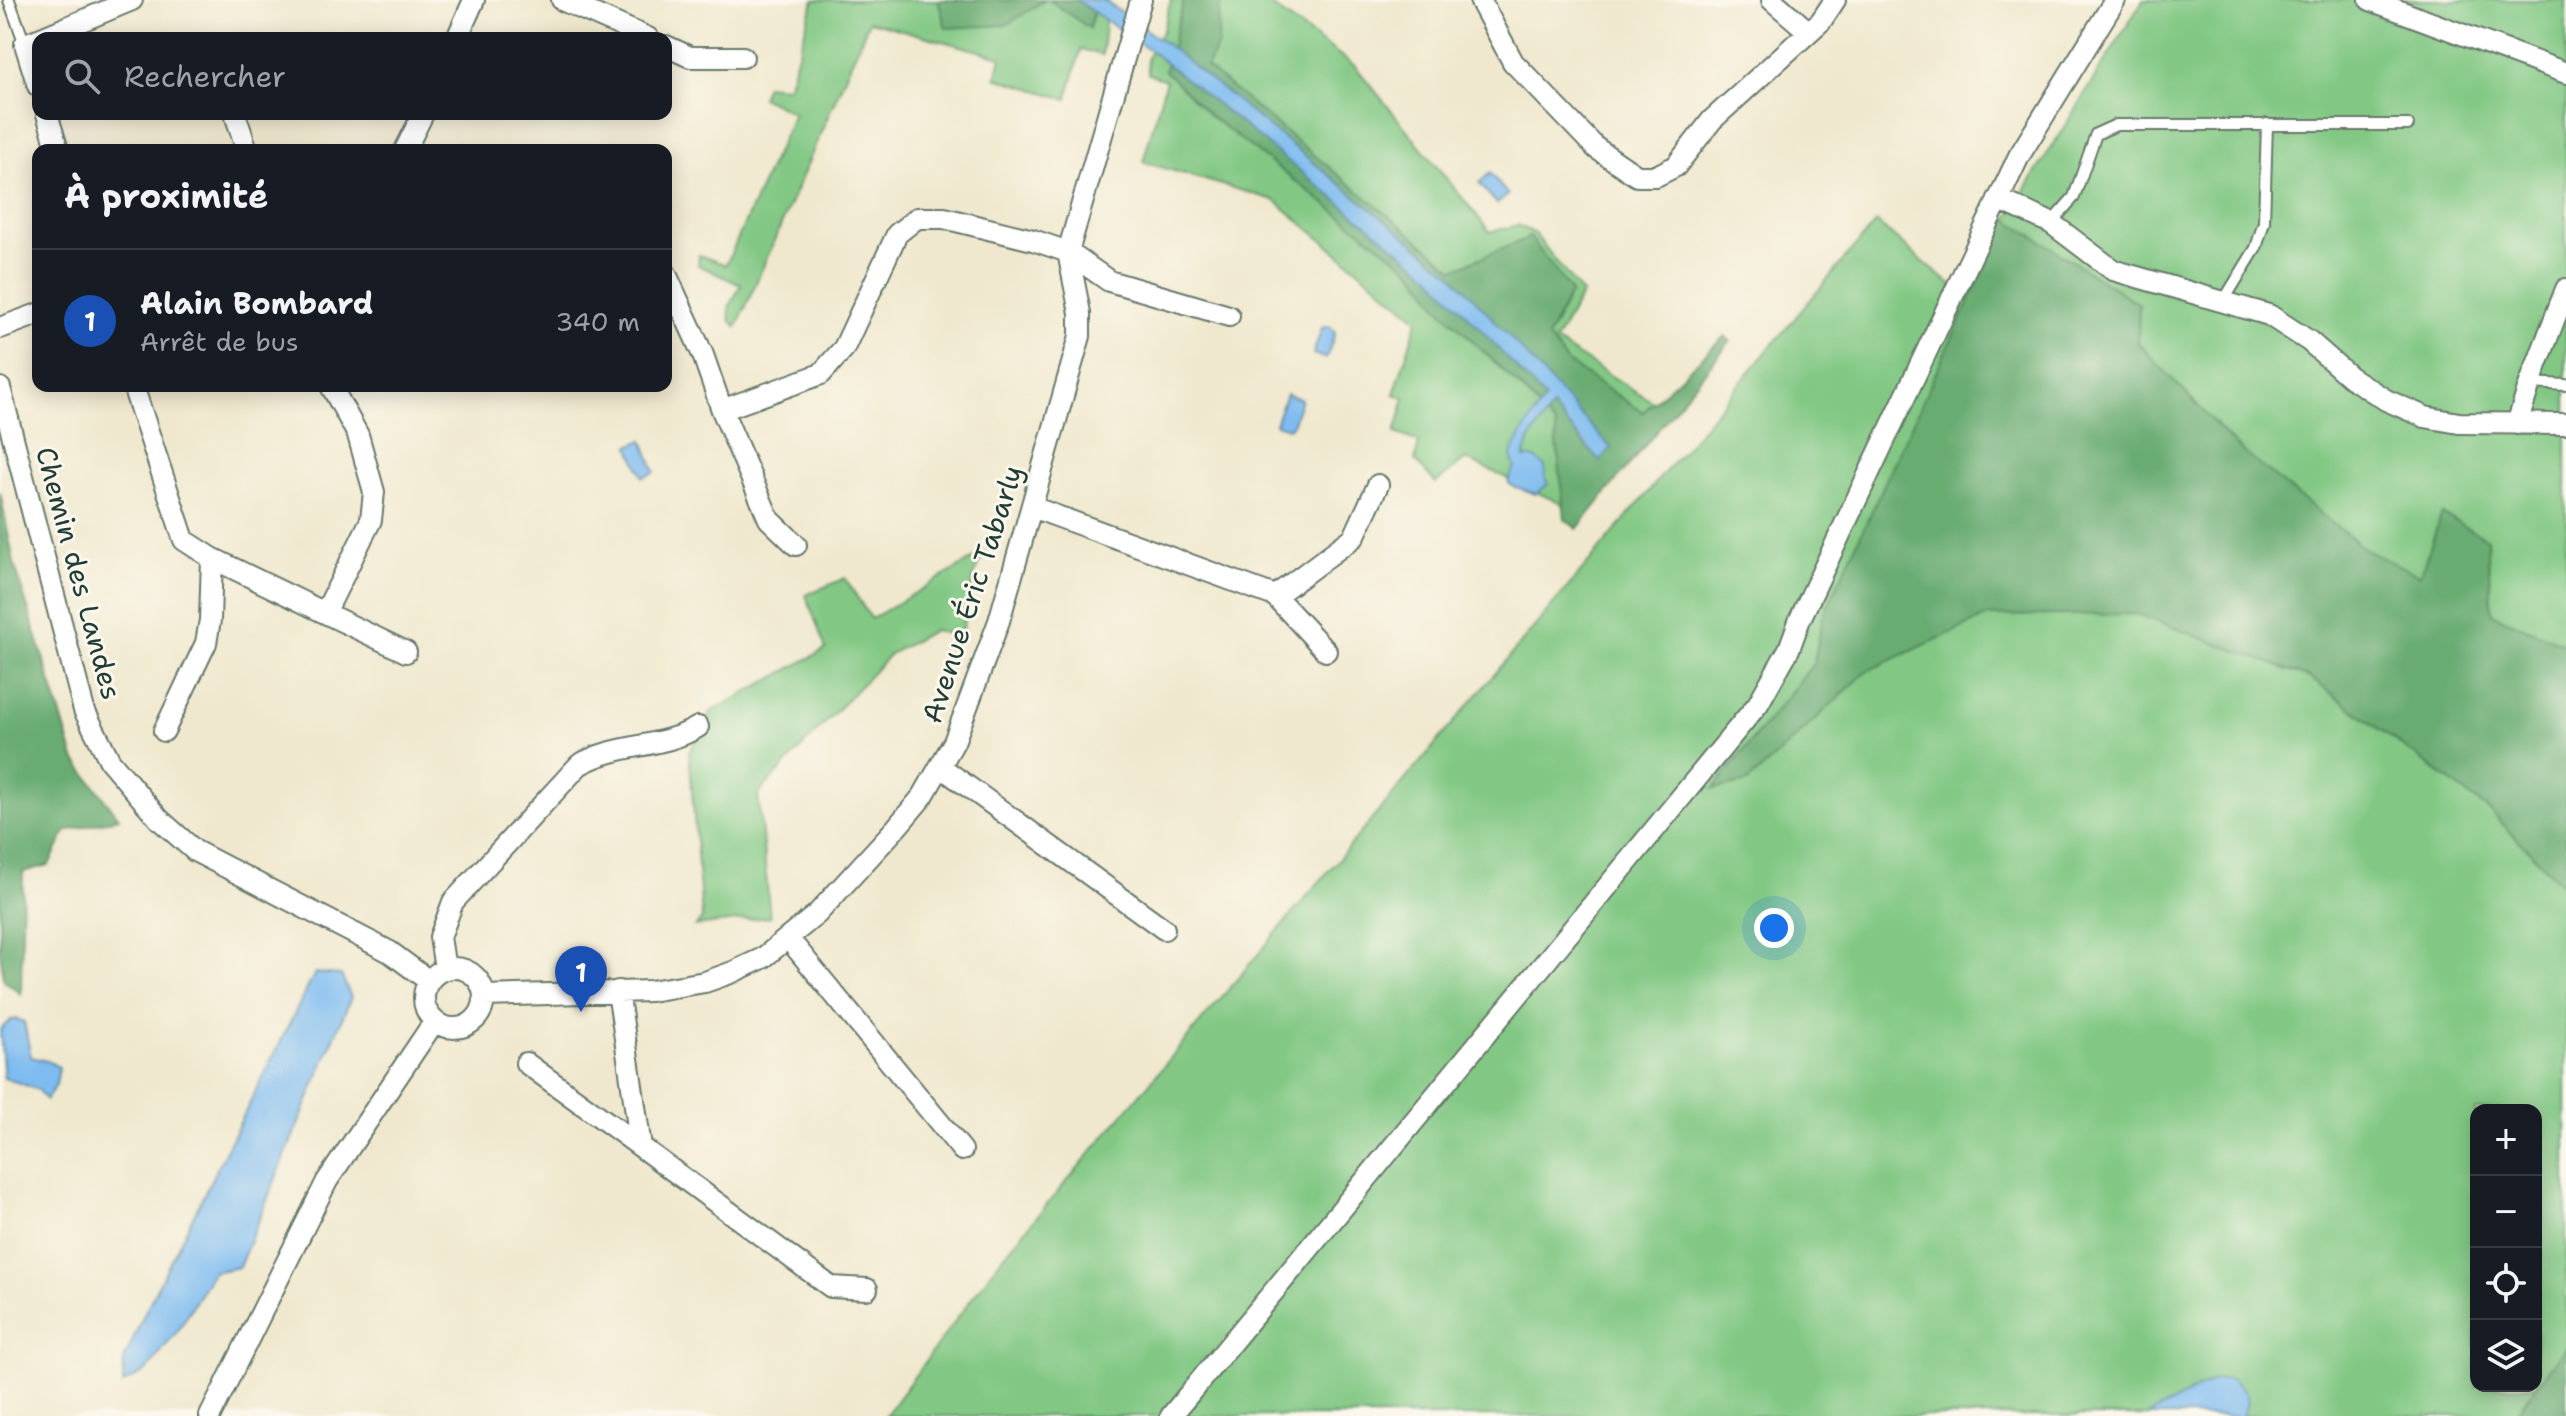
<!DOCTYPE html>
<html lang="fr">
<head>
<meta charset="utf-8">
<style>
  :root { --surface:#171b24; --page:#20242c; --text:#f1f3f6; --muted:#9ea1a6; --line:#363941; --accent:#d93025 }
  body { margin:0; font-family:"Shantell Sans",sans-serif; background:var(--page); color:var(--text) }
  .controls { position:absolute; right:24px; bottom:24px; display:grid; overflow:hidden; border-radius:16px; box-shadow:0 4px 20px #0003 }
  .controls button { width:72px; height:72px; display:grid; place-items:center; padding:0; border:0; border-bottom:2px solid var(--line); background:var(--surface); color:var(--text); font:40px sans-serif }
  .you { position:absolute; left:1774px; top:928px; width:28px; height:28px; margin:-20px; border:6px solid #fff; border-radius:50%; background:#1a73e8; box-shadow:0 0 0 12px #1a73e833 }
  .badge { display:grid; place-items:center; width:52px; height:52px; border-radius:50%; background:var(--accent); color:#fff; font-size:26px; font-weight:700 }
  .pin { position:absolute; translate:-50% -66px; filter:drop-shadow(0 2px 4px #0008) }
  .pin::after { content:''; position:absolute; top:42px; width:28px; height:24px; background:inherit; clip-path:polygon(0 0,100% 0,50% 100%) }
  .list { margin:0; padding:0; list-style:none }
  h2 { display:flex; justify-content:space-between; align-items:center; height:104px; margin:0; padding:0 32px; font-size:34px }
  h2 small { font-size:26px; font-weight:400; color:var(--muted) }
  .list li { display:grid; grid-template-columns:52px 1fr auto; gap:24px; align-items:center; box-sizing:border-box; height:144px; padding:0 32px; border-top:2px solid var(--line) }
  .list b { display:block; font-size:30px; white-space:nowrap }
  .list p { margin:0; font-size:26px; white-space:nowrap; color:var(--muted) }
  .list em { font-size:26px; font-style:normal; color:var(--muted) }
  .icon { flex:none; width:44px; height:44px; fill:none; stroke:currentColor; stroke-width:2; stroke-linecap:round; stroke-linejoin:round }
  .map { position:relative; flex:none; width:2566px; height:1416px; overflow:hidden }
  .search { position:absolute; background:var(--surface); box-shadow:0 4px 20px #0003; left:32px; top:32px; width:640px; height:88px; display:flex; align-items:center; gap:20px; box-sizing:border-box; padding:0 28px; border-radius:16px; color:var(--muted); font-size:30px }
  .panel { position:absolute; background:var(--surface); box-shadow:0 4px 20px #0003; left:32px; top:144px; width:640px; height:248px; border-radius:16px }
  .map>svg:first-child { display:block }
  .green { fill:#82c884; stroke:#50825c; stroke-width:2; fill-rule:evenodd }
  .forest { fill:#69ac72; stroke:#447453; stroke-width:2 }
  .water { fill:#7dbbf0; stroke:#4e7c92; stroke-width:2 }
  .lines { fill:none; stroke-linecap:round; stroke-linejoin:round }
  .lane-casing { stroke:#68796a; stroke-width:14 }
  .street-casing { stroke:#68796a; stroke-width:24 }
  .lane { stroke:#fff; stroke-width:10 }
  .street { stroke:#fff; stroke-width:20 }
  .labels { text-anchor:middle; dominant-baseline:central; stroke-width:6; stroke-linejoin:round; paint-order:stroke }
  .street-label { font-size:28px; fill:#1f3d34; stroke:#fbf7ec }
</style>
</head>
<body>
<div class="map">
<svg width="2566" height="1416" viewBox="0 0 2566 1416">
  <rect width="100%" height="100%" fill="#fbf7ec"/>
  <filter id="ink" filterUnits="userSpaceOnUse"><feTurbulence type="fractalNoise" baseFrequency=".0125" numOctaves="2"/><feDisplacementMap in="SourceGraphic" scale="16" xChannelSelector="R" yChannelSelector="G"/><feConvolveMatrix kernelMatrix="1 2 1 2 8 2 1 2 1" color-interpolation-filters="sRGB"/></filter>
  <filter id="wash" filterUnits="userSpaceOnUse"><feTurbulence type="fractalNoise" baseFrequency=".006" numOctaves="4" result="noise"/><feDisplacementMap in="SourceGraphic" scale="32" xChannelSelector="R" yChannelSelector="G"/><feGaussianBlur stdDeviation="1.8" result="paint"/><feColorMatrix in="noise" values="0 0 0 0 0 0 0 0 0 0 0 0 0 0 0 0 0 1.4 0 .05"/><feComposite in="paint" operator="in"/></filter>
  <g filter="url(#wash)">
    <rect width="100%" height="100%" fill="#f0e8ce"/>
    <path class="green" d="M 814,0 L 1107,0 L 1102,55 L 1081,49 L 1067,99 L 996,78 L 1001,57 L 869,21 L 737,327 L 730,320 L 729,307 L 741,285 L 698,265 L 699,255 L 726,265 L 794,113 L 761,97 L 766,85 L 788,87 Z
      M 1171,0 L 1263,0 L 1355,66 L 1490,232 L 1518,225 L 1534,233 L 1582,294 L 1555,341 L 1656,404 L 1585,515 L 1466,459 L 1436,483 L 1415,461 L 1419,442 L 1395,433 L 1405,398 L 1394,394 L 1418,319 L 1274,200 L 1143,162 L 1166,80 L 1148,74 L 1147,58 L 1163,30 Z
      M 2143,0 L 2566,0 L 2566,1372 L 2516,1416 L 885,1416 L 1001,1259 L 1876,222 L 1961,293 ZM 2476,1110 L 2536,1110 L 2536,1386 L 2476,1386 Z
      M 985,552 L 975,573 L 960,638 L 934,630 L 890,654 L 758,794 L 770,917 L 696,926 L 702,918 L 689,752 L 711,712 L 826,649 L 806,595 L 845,578 L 871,619 Z"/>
    <path class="forest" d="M 938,0 L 1045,0 L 1006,25 L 946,28 Z
      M 1049,0 L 1097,0 L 1089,28 Z
      M 1184,0 L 1223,0 L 1219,8 L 1218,45 L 1206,67 L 1454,269 L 1530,237 L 1571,292 L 1548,337 L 1568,363 L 1643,412 L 1725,336 L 1730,341 L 1577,529 L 1565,519 L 1555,425 L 1526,393 L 1443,312 L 1413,271 L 1210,116 L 1165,71 Z
      M 2007,219 L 2139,304 L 2138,343 L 2236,446 L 2367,551 L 2420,575 L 2442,514 L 2487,539 L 2492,614 L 2566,645 L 2566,889 L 2488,809 L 2310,678 L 2137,614 L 1988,616 L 1867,671 L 1748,782 L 1713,789 L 1814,663 L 1823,616 Z
      M 0,492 L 14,563 L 74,758 L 119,818 L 66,831 L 49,865 L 23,872 L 21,994 L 4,980 L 0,952 Z
      M 2566,1347 L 2566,1416 L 2514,1416 Z"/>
    <path class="water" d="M 1076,0 L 1103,0 L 1166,44 L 1451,273 L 1611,448 L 1600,461 L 1552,407 L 1529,441 L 1524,458 L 1535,458 L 1545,466 L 1545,478 L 1548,484 L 1536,494 L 1510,485 L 1508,481 L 1515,467 L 1511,456 C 1520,434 1532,418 1545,399 L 1431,276 L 1152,52 Z
      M 1490,173 L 1508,195 L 1497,204 L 1479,183 Z
      M 1328,326 L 1331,327 L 1335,333 L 1326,359 L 1313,354 L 1322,328 Z
      M 1286,394 L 1301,399 L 1292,425 L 1289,428 L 1275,424 Z
      M 643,440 L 655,472 L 643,477 L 629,446 Z
      M 315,973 L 341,975 L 351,997 L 239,1267 L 213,1272 L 179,1329 L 145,1372 L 123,1384 L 124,1360 L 144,1314 Z
      M 17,1019 L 24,1022 L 31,1057 L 47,1061 L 59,1067 L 56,1085 L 46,1100 L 37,1089 L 4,1078 L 0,1030 L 11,1020 Z
      M 2231,1379 C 2245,1390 2252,1399 2242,1416 L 2147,1416 L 2213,1380 Z"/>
  </g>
  <g filter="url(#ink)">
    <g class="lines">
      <defs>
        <path id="lane" d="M 9,0 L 25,44
          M 2051,223 L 2074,197 L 2096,134 L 2116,125 L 2408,125
          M 2224,300 L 2256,248 L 2264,222 L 2267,124
          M 2530,383 L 2566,385"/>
        <path id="street" d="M 562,0 L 648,38
          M 1480,0 L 1513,62 L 1596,148 L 1637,176 L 1656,176 L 1676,166 L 1712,120 L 1821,21 L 1835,0
          M 1772,0 L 1809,32
          M 2370,0 L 2566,73
          M 41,38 L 132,0
          M 457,38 L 474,0
          M 38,39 L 25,44 L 38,86
          M 666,46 L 690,57 L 743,57
          M 47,114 L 58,150
          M 235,114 L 247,150
          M 405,150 L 423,114
          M 1998,199 L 2051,223 L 2113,270 L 2269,315 L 2309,341 L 2350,377 L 2386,400 L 2425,417 L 2459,423 L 2566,424
          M 666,274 L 703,355 L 722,410 L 821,374 L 844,348 L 897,234 L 917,218 L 944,218 L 1033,240 L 1068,252 L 1109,281 L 1229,316
          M 0,328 L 38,314
          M 133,386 L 184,540 L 212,558 L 325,613 L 371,520 L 374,492 L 358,435 L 331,386
          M 0,388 L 84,710 L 110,761 L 159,819 L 195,851 L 390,952 L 429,981
          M 722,410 L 769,519 L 796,545
          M 2517,424 L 2530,383 L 2566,289
          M 1032,507 L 1275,596 L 1326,651
          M 1275,596 L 1354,537 L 1378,485
          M 325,613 L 406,652
          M 164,731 L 206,643 L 210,620 L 212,558
          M 941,767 L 1164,929
          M 788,938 L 962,1150
          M424 998a30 30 0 1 1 60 0a30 30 0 1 1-60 0Z
          M 445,969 L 440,937 L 453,902 L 579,765 C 616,743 662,749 698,727
          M 618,991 L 641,1147 L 831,1287 L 867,1289
          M 484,996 L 650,991 L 705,982 L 733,972 L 763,958 L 817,914 L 896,828 L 923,796 L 954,742 L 999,621 L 1080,336 L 1080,313 L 1068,252 L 1141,0
          M 526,1063 L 641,1147
          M 210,1416 L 327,1181 L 434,1022
          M 1171,1416 L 1758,704 L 1789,649 L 1800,619 L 2019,156 L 2115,0"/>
      </defs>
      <use href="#lane" class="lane-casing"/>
      <use href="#street" class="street-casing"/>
      <use href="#lane" class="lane"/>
      <use href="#street" class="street"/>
    </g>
  </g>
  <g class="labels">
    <g class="street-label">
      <text transform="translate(79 573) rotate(75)">Chemin des Landes</text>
      <text transform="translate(972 594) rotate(-72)">Avenue Éric Tabarly</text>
    </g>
  </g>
</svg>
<div class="controls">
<button>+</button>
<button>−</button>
<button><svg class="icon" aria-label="locate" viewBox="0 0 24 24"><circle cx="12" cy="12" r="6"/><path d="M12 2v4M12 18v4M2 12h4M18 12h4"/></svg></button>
<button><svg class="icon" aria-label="layers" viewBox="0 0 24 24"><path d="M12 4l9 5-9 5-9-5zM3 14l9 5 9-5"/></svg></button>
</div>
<div class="you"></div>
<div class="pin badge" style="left:581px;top:1012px;background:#1a4fb4">1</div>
<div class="search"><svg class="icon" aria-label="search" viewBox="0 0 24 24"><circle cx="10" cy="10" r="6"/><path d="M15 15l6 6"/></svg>Rechercher</div>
<section class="panel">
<h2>À proximité<small></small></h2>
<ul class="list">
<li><span class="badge" style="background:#1a4fb4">1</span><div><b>Alain Bombard</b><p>Arrêt de bus</p></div><em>340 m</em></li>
</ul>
</section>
</div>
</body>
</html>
